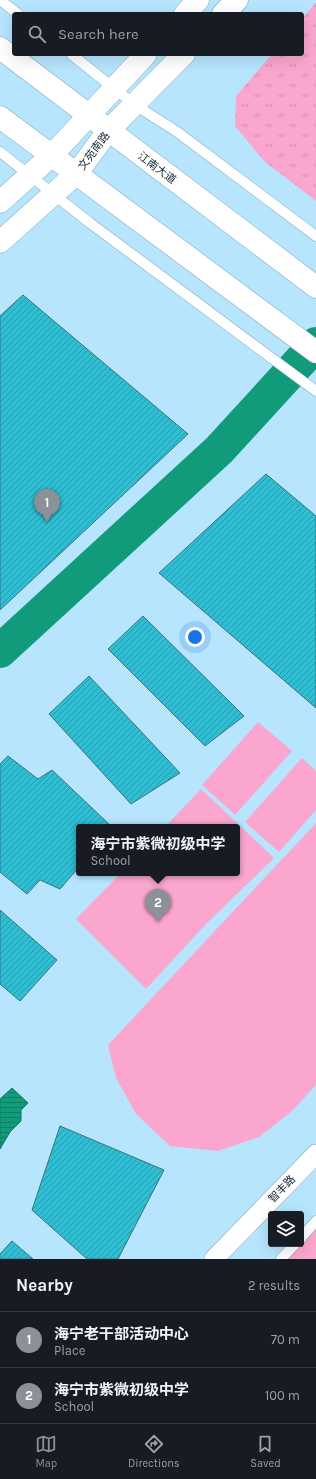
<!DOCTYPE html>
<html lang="en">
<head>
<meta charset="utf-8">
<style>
  :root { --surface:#171b24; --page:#20242c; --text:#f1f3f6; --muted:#9ea1a6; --line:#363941; --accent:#8c9099 }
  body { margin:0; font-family:Karla,"Noto Sans SC",sans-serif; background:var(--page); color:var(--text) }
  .controls { position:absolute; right:12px; bottom:12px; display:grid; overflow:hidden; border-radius:4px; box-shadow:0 4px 16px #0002 }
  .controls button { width:36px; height:36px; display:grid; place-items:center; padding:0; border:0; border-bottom:1px solid var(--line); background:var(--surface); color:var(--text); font:20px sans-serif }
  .you { position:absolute; left:195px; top:637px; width:14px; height:14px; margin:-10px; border:3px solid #fff; border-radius:50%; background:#1a73e8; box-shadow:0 0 0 6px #1a73e833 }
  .badge { display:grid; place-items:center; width:26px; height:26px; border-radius:50%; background:var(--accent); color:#fff; font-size:13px; font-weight:700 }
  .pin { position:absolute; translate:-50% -33px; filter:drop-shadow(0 1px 2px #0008) }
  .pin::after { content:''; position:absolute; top:21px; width:14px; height:12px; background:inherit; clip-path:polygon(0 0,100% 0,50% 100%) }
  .popup { position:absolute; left:76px; top:824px; width:164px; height:52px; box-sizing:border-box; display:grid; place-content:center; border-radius:4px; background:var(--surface); filter:drop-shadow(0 1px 3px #0005); font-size:13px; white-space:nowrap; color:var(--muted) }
  .popup b { font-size:15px; color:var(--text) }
  .popup::after { content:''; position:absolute; left:50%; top:100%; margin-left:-8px; border:8px solid transparent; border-top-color:var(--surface) }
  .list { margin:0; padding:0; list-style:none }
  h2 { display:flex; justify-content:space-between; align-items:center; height:52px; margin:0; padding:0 16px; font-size:17px }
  h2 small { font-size:13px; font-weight:400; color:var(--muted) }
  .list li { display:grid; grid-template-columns:26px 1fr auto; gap:12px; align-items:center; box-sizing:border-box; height:56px; padding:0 16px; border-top:1px solid var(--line) }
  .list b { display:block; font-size:15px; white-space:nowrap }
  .list p { margin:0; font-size:13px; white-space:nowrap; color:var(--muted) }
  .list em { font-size:13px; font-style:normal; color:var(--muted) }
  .icon { flex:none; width:22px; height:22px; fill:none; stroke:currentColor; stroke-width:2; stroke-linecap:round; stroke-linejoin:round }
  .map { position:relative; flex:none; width:316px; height:1259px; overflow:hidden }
  .search { position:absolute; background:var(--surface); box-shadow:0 4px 16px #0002; left:12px; right:12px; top:12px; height:44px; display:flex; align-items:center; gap:10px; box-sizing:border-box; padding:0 14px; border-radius:4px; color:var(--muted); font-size:15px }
  .sheet { height:164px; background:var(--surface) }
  nav { display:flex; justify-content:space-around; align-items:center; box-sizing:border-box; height:56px; border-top:1px solid var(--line); background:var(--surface); font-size:11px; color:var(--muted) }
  nav a { display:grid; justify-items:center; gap:2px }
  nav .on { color:var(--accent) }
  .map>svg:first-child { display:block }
  .park { fill:url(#park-tufts) }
  .garden { fill:#fba6ce }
  .water { fill:url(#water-rules); stroke:#127763 }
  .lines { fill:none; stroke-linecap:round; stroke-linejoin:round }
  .river { stroke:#129b7a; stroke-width:34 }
  .building { fill:url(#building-hatch); stroke:#3c717b }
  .service-casing { stroke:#7ba9bf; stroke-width:11 }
  .minor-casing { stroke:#7ba9bf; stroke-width:20 }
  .secondary-casing { stroke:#7ba9bf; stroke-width:23 }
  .trunk-casing { stroke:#7ba9bf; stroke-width:23 }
  .service { stroke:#fff; stroke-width:10 }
  .minor { stroke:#fff; stroke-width:19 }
  .secondary { stroke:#fff; stroke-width:22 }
  .trunk { stroke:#fff; stroke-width:22 }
  .labels { text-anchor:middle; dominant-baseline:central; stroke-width:4; stroke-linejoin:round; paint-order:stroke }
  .street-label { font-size:11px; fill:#11242c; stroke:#fefefe }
</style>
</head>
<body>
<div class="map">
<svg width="316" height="1259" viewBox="0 0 316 1259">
  <defs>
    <pattern id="park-tufts" width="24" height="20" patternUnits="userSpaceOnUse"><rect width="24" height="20" fill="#fba6ce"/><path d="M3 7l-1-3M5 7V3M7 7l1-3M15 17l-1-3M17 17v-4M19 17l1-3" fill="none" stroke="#d68fb1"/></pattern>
    <pattern id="water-rules" width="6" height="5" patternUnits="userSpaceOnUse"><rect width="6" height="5" fill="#129b7a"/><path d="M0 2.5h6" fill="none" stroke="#0f7e64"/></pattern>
    <pattern id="building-hatch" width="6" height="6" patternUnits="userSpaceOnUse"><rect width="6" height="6" fill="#2fbfd4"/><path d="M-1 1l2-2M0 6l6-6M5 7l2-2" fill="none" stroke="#279bac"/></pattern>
  </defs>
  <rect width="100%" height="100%" fill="#b6e5fd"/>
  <path class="park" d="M 316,2 L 316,201 L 264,161 L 235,126 L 236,96 L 272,54 L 302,54 L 302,19 Z"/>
  <path class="garden" d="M 258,722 L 292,751 L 235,815 L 202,785 Z
    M 302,758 L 316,771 L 316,810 L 279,852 L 245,822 Z
    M 201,789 L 274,858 L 205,925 L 146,989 L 76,919 L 121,873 L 237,873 L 237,827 L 165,827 Z
    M 316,823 L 316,1085 L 292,1111 L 259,1137 L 218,1151 L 170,1146 L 136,1114 L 116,1078 L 108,1045 Z
    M 316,1229 L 316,1259 L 288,1259 Z"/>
  <path class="water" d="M 12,1088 L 28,1103 L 21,1110 L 21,1121 L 10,1132 L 0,1149 L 0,1099 Z"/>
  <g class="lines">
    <path class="river" d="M 0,651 L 219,450 L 316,344"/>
  </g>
  <path class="building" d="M 23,295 L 188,434 L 0,610 L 0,316 Z
    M 266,474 L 316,516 L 316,708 L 159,573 Z
    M 143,616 L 244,716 L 205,746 L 108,649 Z
    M 89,676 L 180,773 L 131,804 L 49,714 Z
    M 8,756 L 38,779 L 52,770 L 112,827 L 79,827 L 79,867 L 60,889 L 40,880 L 27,894 L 0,872 L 0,764 Z
    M 0,910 L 57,960 L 20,1001 L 0,984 Z
    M 60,1126 L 164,1170 L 118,1259 L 87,1259 L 32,1210 Z
    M 12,1241 L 33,1259 L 0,1259 L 0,1254 Z"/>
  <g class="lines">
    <defs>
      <path id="service" d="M 0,0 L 18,14
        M 71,54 L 135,105 L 176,131 L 316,236
        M 0,152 L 90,223 L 316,391
        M 301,1238 L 316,1221
        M 281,1259 L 295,1244"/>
      <path id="minor" d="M 214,1259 L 316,1154"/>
      <path id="secondary" d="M 185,14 L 198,0
        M 223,14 L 237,0
        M 0,202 L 52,155 L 146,54
        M 0,242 L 77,173 L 108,131 L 184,54"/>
      <path id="trunk" d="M 0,48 L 316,287
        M 0,117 L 316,352"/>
    </defs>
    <use href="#service" class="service-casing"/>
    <use href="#minor" class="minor-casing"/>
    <use href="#secondary" class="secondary-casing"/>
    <use href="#trunk" class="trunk-casing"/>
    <use href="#service" class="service"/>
    <use href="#minor" class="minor"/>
    <use href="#secondary" class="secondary"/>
    <use href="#trunk" class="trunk"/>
  </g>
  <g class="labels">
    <g class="street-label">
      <text transform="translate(94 151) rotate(-53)">文苑南路</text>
      <text transform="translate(157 168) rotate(37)">江南大道</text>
      <text transform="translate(282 1189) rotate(-46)">智丰路</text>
    </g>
  </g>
</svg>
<div class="controls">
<button><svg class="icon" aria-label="layers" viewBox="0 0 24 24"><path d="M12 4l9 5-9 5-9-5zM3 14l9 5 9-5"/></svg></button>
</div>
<div class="you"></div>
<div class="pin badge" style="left:47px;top:522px">1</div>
<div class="pin badge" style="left:158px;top:922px">2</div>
<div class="popup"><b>海宁市紫微初级中学</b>School</div>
<div class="search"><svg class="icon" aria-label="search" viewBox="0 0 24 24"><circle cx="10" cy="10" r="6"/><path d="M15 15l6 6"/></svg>Search here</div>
</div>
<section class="sheet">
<h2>Nearby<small>2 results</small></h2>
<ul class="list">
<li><span class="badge">1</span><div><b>海宁老干部活动中心</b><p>Place</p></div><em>70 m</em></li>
<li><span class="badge">2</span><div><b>海宁市紫微初级中学</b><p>School</p></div><em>100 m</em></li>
</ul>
</section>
<nav>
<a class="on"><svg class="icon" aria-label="map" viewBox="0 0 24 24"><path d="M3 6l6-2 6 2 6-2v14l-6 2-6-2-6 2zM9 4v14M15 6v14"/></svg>Map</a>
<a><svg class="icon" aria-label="directions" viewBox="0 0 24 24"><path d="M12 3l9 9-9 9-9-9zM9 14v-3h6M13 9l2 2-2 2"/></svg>Directions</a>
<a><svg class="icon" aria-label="saved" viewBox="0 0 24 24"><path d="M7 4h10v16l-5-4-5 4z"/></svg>Saved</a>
</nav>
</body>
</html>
